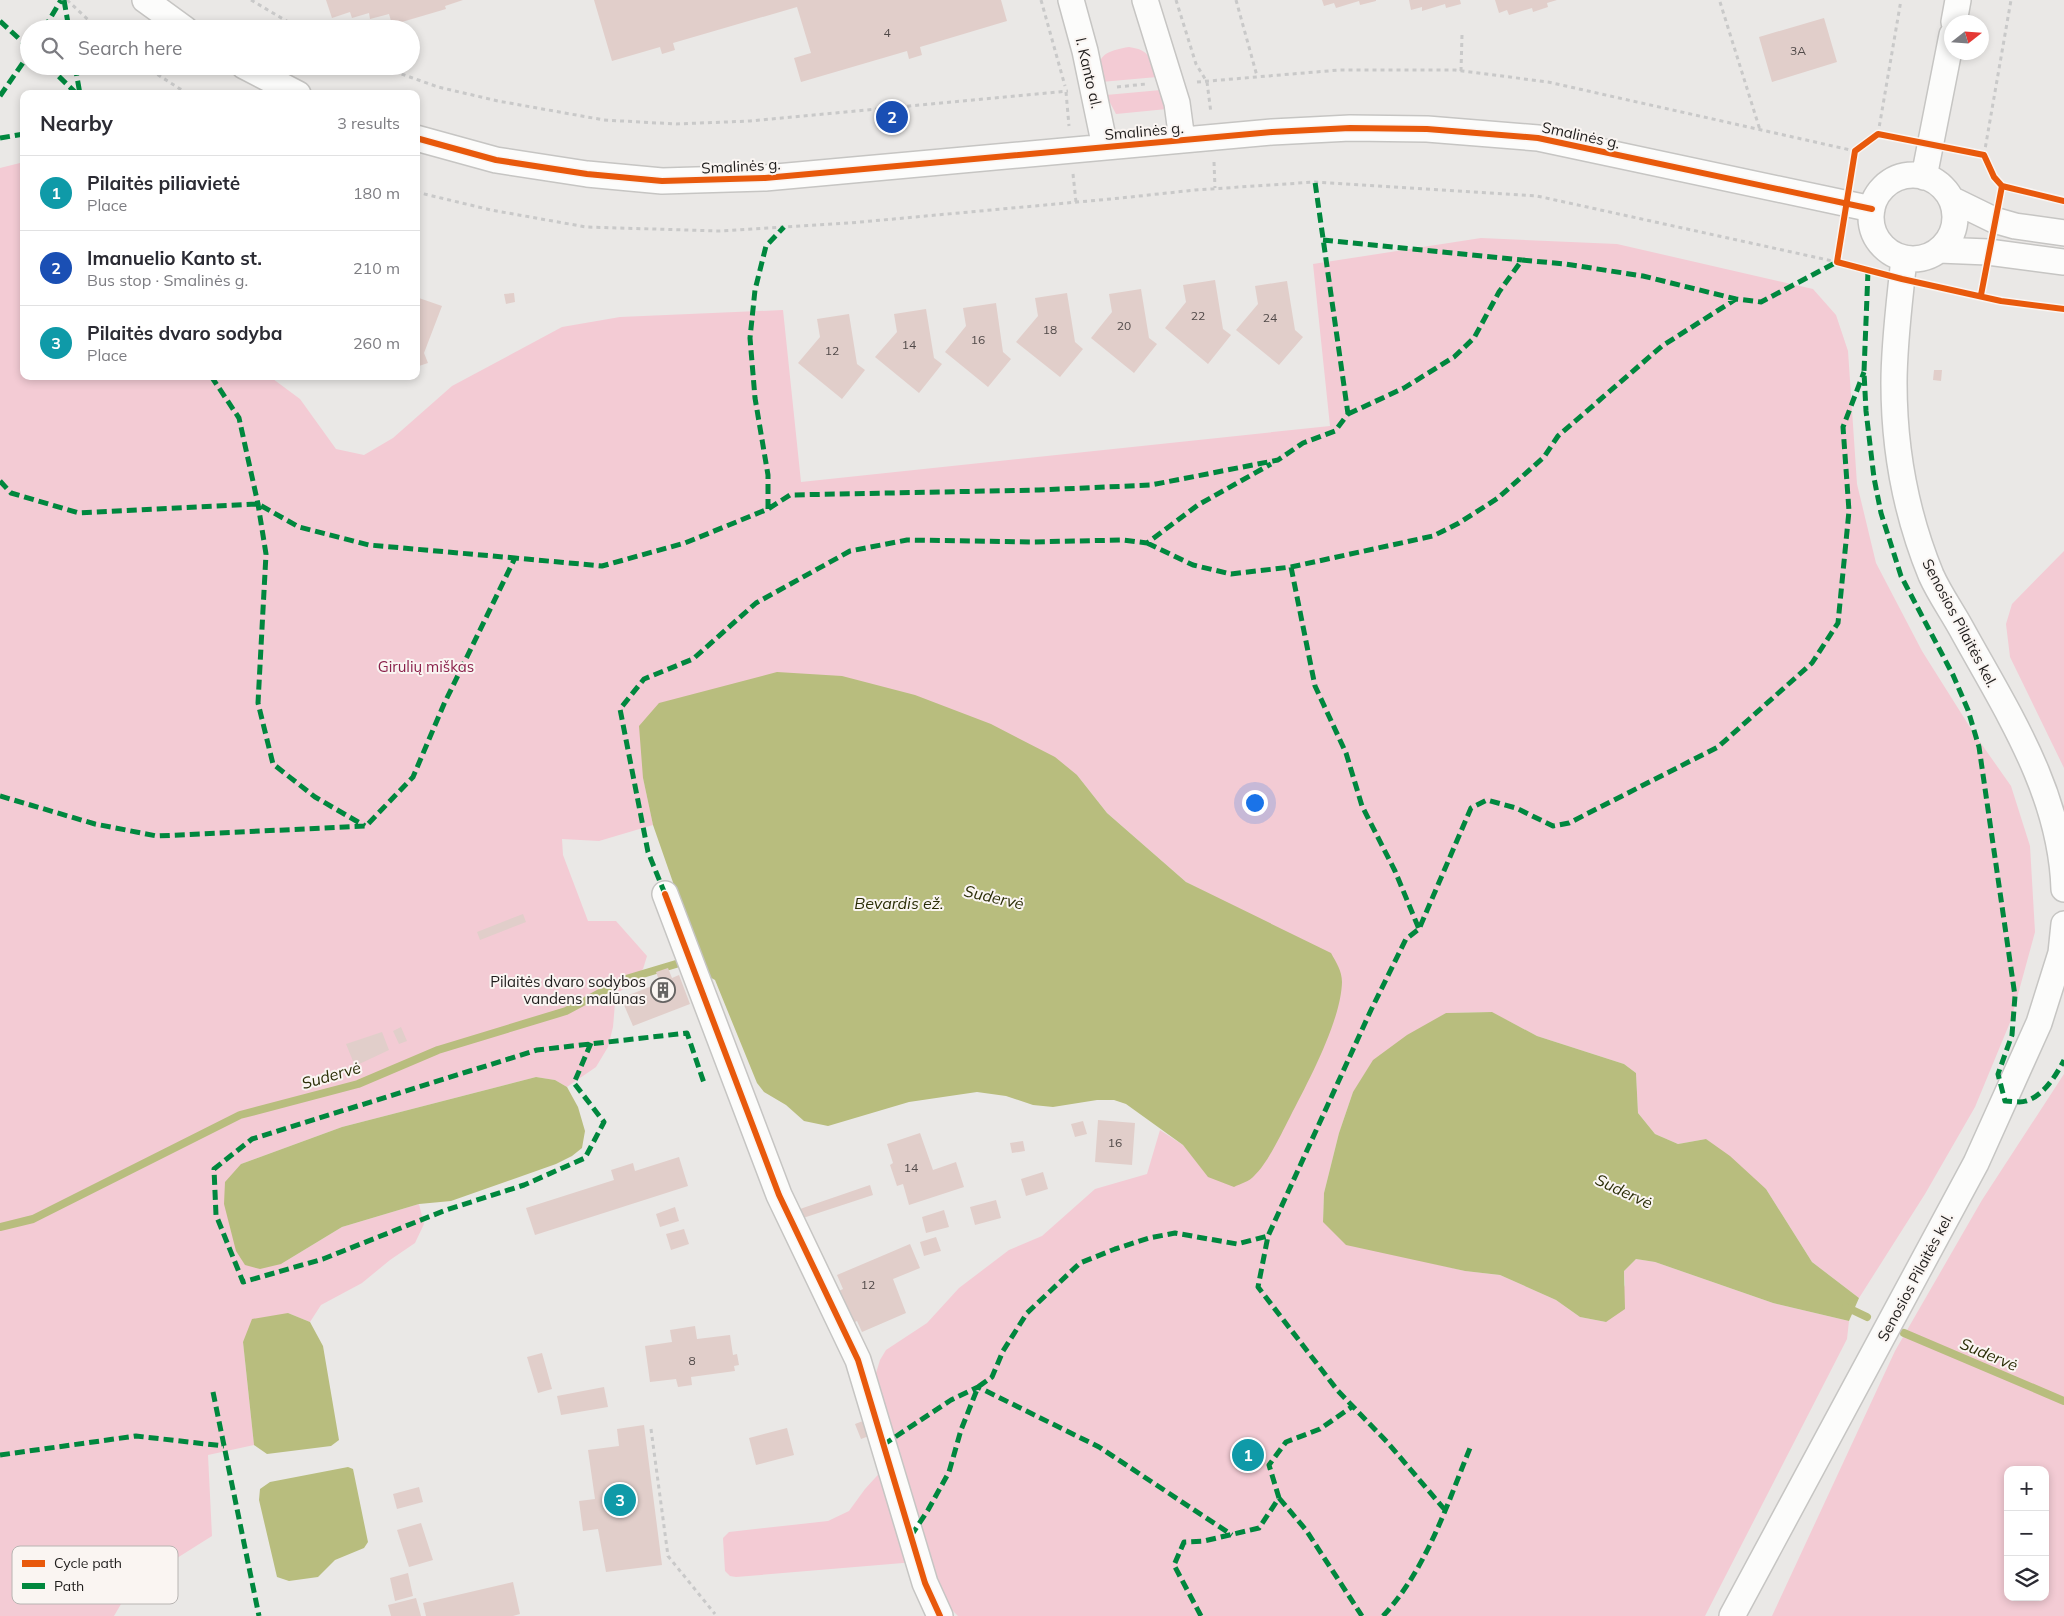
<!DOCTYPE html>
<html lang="en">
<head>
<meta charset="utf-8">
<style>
  :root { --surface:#fff; --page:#f2f2f3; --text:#2b2b33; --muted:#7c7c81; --line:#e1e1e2; --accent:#b45309 }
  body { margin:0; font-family:Mulish,sans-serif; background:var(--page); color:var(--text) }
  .controls { position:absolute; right:15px; bottom:15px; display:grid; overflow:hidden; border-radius:10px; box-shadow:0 2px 8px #0003 }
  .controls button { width:45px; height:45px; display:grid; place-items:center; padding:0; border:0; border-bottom:1px solid var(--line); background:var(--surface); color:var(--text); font:25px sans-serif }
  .compass { position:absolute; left:1944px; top:15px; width:45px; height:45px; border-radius:50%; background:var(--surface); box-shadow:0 2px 8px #0003; rotate:73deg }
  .you { position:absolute; left:1254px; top:802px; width:18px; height:18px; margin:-12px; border:4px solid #fff; border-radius:50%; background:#1a73e8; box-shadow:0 0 0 8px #1a73e833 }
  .badge { display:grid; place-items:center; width:32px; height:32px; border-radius:50%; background:var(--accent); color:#fff; font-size:16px; font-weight:700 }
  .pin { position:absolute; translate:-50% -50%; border:2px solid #fff; box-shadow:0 1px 5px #0006 }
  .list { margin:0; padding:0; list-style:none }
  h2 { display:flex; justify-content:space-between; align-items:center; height:65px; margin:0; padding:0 20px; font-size:21px }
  h2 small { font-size:16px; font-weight:400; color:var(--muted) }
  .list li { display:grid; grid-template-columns:32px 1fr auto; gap:15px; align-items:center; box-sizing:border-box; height:75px; padding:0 20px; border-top:1px solid var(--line) }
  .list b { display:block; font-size:19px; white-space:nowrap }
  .list p { margin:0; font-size:16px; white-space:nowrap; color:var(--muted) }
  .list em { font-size:16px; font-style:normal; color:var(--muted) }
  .icon { flex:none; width:28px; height:28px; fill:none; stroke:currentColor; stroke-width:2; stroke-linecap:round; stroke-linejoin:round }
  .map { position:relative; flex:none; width:2064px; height:1616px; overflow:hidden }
  .search { position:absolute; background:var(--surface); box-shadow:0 2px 8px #0003; left:20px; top:20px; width:400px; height:55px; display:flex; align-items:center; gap:12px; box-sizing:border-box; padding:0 18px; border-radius:28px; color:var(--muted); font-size:19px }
  .panel { position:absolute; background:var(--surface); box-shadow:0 2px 8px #0003; left:20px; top:90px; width:400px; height:290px; border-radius:10px }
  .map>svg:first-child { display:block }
  .green { fill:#f3cbd4; fill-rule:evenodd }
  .water { fill:#b8bd7e }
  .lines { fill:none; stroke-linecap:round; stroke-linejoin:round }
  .stream { stroke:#b8bd7e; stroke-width:8 }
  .building { fill:#e1ceca }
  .minor-casing { stroke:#c6c5c3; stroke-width:28 }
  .path { stroke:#c9c9c9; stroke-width:3; stroke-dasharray:4 4; stroke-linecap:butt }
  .minor { stroke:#fcfcfb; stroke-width:25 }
  .quiet { stroke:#00873e; stroke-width:5; stroke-dasharray:10 5; stroke-linecap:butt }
  .cycleway-casing { stroke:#faf5f2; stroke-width:9 }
  .cycleway { stroke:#e8590c; stroke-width:6 }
  .labels { text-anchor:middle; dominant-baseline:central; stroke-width:4; stroke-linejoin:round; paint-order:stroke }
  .number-label { font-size:12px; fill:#504948 }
  .street-label { font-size:15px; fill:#1f1d1c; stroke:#faf5f2 }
  .park-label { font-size:15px; fill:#8b214b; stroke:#faf5f2 }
  .poi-label { font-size:15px; fill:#1f1d1c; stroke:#faf5f2; text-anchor:end }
  .water-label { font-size:16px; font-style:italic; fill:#2a2d06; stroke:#faf5f2 }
  .key { fill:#faf5f2; stroke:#b8b4b2; stroke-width:1 }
  .key-label { font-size:14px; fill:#1f1d1c }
</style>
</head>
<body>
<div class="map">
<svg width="2064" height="1616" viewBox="0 0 2064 1616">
  <rect width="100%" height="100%" fill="#eae8e6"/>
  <path class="green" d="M 1129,47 C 1151,50 1150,59 1157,77 L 1101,82 C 1094,56 1105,51 1129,47 Z
    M 1161,90 L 1167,109 L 1116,114 L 1106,95 Z
    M 24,162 L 24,376 L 269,376 L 300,399 L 336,449 L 364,455 L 393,438 L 452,386 L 562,327 L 620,317 L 783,310 L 801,482 L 1330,426 L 1313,264 L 1481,238 L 1617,244 L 1813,289 L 1836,315 L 1848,351 L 1857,484 L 1876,563 L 1922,651 L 1973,732 L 2011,786 L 2030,846 L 2035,932 L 2011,1020 L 1975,1107 L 1925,1194 L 1859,1298 L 1812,1262 L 1766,1189 L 1706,1139 L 1678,1144 L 1655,1134 L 1638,1113 L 1636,1073 L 1624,1064 L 1537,1036 L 1491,1012 L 1446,1013 L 1353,1092 L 1339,1133 L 1324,1193 L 1323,1222 L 1423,1261 L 1465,1271 L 1500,1275 L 1556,1300 L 1580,1317 L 1606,1322 L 1625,1285 L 1624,1271 L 1636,1259 L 1655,1262 L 1773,1303 L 1849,1321 L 1847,1339 L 1705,1616 L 958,1616 L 948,1606 L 927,1561 L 736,1577 L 730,1576 L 725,1571 L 723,1538 L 729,1532 L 828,1521 L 849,1511 L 865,1489 L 895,1456 L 876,1389 L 876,1373 L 880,1360 L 886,1350 L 927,1323 L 959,1288 L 1009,1250 L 1042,1236 L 1095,1189 L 1147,1174 L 1160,1130 L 1183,1145 L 1209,1177 L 1276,1143 L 1318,1060 L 1335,1016 L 1258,919 L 1186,882 L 1107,813 L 1077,775 L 643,778 L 653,825 L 599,841 L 562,839 L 563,855 L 588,921 L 616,921 L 647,956 L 643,969 L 634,981 L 618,993 L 615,1003 L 613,1027 L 608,1047 L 596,1067 L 567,1087 L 555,1080 L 536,1077 L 342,1127 L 241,1164 L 281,1264 L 342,1227 L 419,1204 L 424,1224 L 415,1243 L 390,1260 L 362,1283 L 321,1305 L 310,1322 L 288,1313 L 243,1342 L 254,1445 L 208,1455 L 212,1536 L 131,1587 L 114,1616 L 0,1616 L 0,168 Z
    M 2064,551 L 2064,768 L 2010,657 L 2006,624 L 2012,604 Z
    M 2064,1074 L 2064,1616 L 1772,1616 L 1895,1351 L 1982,1200 ZM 2008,1470 L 2045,1470 L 2045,1597 L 2008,1597 Z"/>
  <path class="water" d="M 777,672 L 842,676 L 915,695 L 991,724 L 1055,757 L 1077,775 L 1107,813 L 1186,882 L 1331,953 C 1336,962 1342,971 1342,982 C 1341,1021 1308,1082 1290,1117 C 1281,1134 1268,1163 1254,1176 C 1250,1181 1240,1184 1234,1187 L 1208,1177 L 1183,1145 L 1126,1104 L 1114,1100 L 1097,1100 L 1053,1107 L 1033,1105 L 1006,1096 L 977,1092 L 909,1102 L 828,1126 L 804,1121 L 786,1105 L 764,1092 L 757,1083 L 715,980 L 708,976 L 699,957 L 653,825 L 643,778 L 639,726 L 659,703 Z
    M 1492,1012 L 1537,1036 L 1624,1064 L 1636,1073 L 1638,1113 L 1655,1134 L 1678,1144 L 1706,1139 L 1730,1156 L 1766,1189 L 1812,1262 L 1859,1298 L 1849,1321 L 1773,1303 L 1655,1262 L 1636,1259 L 1624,1271 L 1625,1309 L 1606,1322 L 1580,1317 L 1556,1300 L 1500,1275 L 1465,1271 L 1346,1245 L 1323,1222 L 1324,1193 L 1339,1133 L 1353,1092 L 1373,1060 L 1407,1035 L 1446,1013 Z
    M 536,1077 L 555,1080 L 567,1087 L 578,1107 L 585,1131 L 582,1148 L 572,1156 L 556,1164 L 451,1201 L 419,1204 L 342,1227 L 281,1264 L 260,1269 L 245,1265 L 236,1251 L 224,1204 L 225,1182 L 241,1164 L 342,1127 Z
    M 288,1313 L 310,1322 L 323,1346 L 339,1440 L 331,1446 L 267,1454 L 254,1445 L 243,1342 L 252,1319 Z
    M 348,1467 L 353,1469 L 368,1542 L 364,1548 L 335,1560 L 318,1577 L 289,1581 L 277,1577 L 259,1500 L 260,1489 L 270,1482 Z"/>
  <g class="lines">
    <path class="stream" d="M 0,1227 L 33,1219 L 240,1115 L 358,1084 L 438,1050 L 566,1011 L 626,979 L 676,964
      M 1846,1307 L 1867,1317
      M 1904,1333 L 2064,1401"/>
  </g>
  <path class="building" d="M 326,0 L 463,0 L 445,6 L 446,9 L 395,24 L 395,20 L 391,21 L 389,14 L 370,19 L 369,13 L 352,18 L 350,12 L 332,18 Z
    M 594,0 L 1001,0 L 1007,21 L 920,47 L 922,55 L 909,59 L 907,51 L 801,82 L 794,58 L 811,53 L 797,7 L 673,43 L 675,50 L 662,54 L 660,47 L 612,61 Z
    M 1322,0 L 1376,0 L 1376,1 L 1360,5 L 1359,1 L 1336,8 L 1334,3 L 1324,6 Z
    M 1409,0 L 1460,0 L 1461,4 L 1446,8 L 1445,4 L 1422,11 L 1422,7 L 1411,10 Z
    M 1495,0 L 1557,0 L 1547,3 L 1548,7 L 1533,12 L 1532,8 L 1509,15 L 1507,10 L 1499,13 Z
    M 1824,18 L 1837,62 L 1772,82 L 1759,37 Z
    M 1215,280 L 1223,329 L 1231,335 L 1208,364 L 1165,328 L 1186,302 L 1183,285 Z
    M 1287,281 L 1295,330 L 1303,337 L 1279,365 L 1236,330 L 1258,304 L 1255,286 Z
    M 1141,289 L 1149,338 L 1157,344 L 1134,373 L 1091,338 L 1112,312 L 1109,294 Z
    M 514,293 L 515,302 L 506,304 L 504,294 Z
    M 1067,293 L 1075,342 L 1083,349 L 1060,377 L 1016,342 L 1038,316 L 1035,298 Z
    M 416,297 L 442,306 L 424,353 L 428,363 L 416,367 Z
    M 996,303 L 1003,352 L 1011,359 L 988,387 L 945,352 L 966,326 L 963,308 Z
    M 926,309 L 934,358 L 942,364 L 919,393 L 875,357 L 897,332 L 894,314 Z
    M 849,314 L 857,364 L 865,370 L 842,399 L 798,363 L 820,337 L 817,319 Z
    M 1934,370 L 1942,370 L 1941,381 L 1933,380 Z
    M 523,914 L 526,922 L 480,940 L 477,932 Z
    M 668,968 L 672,978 L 679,975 L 690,1004 L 633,1026 L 621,998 L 660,983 L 656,972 Z
    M 401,1027 L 407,1041 L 399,1044 L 393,1031 Z
    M 382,1032 L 389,1050 L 355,1066 L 346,1044 Z
    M 1098,1120 L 1135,1123 L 1132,1165 L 1095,1162 Z
    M 1083,1121 L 1087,1134 L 1075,1137 L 1071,1124 Z
    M 920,1133 L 933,1170 L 956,1162 L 964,1187 L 909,1205 L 903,1184 L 897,1186 L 890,1165 L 893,1163 L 887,1144 Z
    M 1023,1141 L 1025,1151 L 1012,1153 L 1010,1143 Z
    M 679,1157 L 688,1186 L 535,1235 L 526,1208 L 614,1180 L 611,1170 L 633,1163 L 635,1171 Z
    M 1043,1172 L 1048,1189 L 1026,1196 L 1021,1179 Z
    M 870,1185 L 873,1195 L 803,1218 L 800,1209 Z
    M 996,1200 L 1001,1218 L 975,1225 L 970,1207 Z
    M 675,1207 L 679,1221 L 660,1227 L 656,1214 Z
    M 944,1210 L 949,1227 L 926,1233 L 922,1217 Z
    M 684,1229 L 689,1244 L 671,1250 L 666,1234 Z
    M 936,1237 L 941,1251 L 924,1256 L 920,1242 Z
    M 910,1244 L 920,1268 L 893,1279 L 906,1313 L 862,1332 L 857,1321 L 845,1327 L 832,1294 L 843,1289 L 837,1275 Z
    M 695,1326 L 697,1339 L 730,1335 L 733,1355 L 737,1354 L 739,1365 L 734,1366 L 735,1371 L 691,1377 L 692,1385 L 678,1387 L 676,1379 L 650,1382 L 645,1346 L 672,1342 L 670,1330 Z
    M 542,1353 L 552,1389 L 538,1393 L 527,1357 Z
    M 604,1387 L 608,1407 L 561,1415 L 557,1396 Z
    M 863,1421 L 869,1436 L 861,1439 L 855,1424 Z
    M 644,1425 L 662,1565 L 606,1572 L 598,1529 L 583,1531 L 579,1501 L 595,1499 L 588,1450 L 619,1446 L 617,1429 Z
    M 787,1428 L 794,1455 L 756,1465 L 749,1438 Z
    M 419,1487 L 423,1502 L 397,1509 L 393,1494 Z
    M 421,1523 L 433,1560 L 409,1567 L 397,1530 Z
    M 408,1573 L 413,1596 L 395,1601 L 390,1578 Z
    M 513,1582 L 520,1614 L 513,1616 L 426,1616 L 423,1603 Z
    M 416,1598 L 421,1616 L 391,1616 L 388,1605 Z"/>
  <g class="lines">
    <defs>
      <path id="minor" d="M 145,0 L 185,29
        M 1071,0 L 1085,51 L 1105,147
        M 1145,0 L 1177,103 L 1182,140
        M 1954,22 L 1958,0
        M 244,66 L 298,94
        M 416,138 L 496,160 L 587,174 L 662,181 L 765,178 L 1272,132 L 1350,128 L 1427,129 L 1538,138 L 1872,209
        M1871 217a42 42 0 1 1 84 0a42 42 0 1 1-84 0Z
        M 1924,177 L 1952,35
        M 1951,199 L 1994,220 L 2015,226 L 2064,233
        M 1939,250 L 1988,252 L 2064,262
        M 1904,258 C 1900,299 1894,341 1894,383 C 1894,449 1906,514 1931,575 C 1939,593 1951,610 1961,628 C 2006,710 2061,792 2064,889
        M 665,894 L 779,1195 L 858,1360 L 925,1583 L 940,1616
        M 1732,1616 L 1976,1163 L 2039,1023 L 2061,953 L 2064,924"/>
    </defs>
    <use href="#minor" class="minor-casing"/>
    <path class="path" d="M 67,0 L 98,29
      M 251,0 L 300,29
      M 1041,0 L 1065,86
      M 1176,0 L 1196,64 L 1207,82 L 1211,113
      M 1236,0 L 1257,76
      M 1720,2 L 1760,130
      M 144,66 L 188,94
      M 379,66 L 438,87 L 498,101 L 604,120 L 676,124 L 750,121 L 1068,91
      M 1461,71 L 1462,35
      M 1197,82 L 1339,70 L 1455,70 L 1548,82 L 1855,151
      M 1117,87 L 1146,84
      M 1066,92 L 1069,126
      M 1878,134 L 1901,0
      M 1984,155 L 2011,0
      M 1214,162 L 1215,188
      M 1073,174 L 1076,202
      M 416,192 L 491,210 L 586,227 L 719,231 L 850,223 L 1121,198 L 1195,190 L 1315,182 L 1537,196 L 1837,262
      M 651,1429 L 668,1556 L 715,1614"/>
    <use href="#minor" class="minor"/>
    <path class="quiet" d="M 64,0 L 69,29
      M 0,21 L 29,48
      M 44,29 L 61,0
      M 48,66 L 77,94
      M 75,66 L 80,94
      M 0,96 L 29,54
      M 0,138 L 24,134
      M 1323,240 L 1522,260
      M 1868,271 L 1864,372 L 1866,411 L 1874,478 L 1881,513 L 1901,576 L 1953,675 L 1968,710 L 1979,747 L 2015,996 L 2012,1035 L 1998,1074 L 2005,1101 C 2012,1101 2020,1103 2026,1101 C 2043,1096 2056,1076 2064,1060
      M 211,376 L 239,418 L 258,504 L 266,554 L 258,703 L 273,764 L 315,797 L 365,826
      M 1348,414 L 1404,388 L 1454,357 L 1474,338 L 1499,292 L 1522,260 L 1565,264 L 1643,276 L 1736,299 L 1761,302 L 1837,262 L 1841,263
      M 0,481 L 11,493 L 79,513 L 258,504 L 299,527 L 369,545 L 515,558
      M 768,509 L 768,475 L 755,398 L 750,338 L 755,290 L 766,246 L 784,227
      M 1147,543 L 1193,565 L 1231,574 L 1291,567 L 1433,536 L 1459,523 L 1498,498 L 1544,457 L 1558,436 L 1662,346 L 1736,299
      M 1291,567 L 1315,686 L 1346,753 L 1362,806 L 1395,871 L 1419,929
      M 0,796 L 95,824 L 157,836 L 366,826 L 413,777 L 444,704 L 515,558 L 602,566 L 685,543 L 768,509 L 790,495 L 1039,490 L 1151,485 L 1278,460 L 1303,443 L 1335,431 L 1348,414 L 1315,182
      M 665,894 L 648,852 L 620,709 L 644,679 L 693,659 L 756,603 L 850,551 L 907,540 L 1031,542 L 1123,540 L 1147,543 L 1198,505 L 1271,464
      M 591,1043 L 574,1083 L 604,1122 L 585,1158 L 524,1185 L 446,1210 L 323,1259 L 243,1282 L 216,1215 L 214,1169 L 252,1139 L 537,1050 L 687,1033 L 704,1083
      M 213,1392 L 259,1616
      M 883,1445 L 951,1400 L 978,1387 L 1099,1447 L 1232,1535
      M 0,1455 L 136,1436 L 224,1446
      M 1279,1498 L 1306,1530 L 1362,1616
      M 1445,1510 L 1388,1443 L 1338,1391 L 1258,1287 L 1268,1236 L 1371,1010 L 1406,939 L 1419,929 L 1471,808 L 1487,800 L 1516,808 L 1553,826 L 1569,823 L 1718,747 L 1812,663 L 1838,623 L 1849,511 L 1843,427 L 1864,372
      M 911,1536 L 928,1510 L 949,1472 L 961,1430 L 978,1387 L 992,1377 L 1003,1351 L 1027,1313 L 1080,1263 L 1115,1249 L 1149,1238 L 1175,1233 L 1237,1244 L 1268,1236
      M 1201,1616 L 1174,1565 L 1184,1542 L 1204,1541 L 1259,1528 L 1279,1498 L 1269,1465 L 1286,1442 L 1320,1429 L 1353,1406
      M 1383,1616 C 1426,1570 1447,1505 1470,1448"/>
    <defs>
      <path id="cycleway" d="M 416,138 L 496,160 L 587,174 L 662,181 L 765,178 L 1272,132 L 1350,128 L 1427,129 L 1538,138 L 1872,209
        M 2064,201 L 2002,186 L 1994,177 L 1984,155 L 1878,134 L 1855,151 L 1837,262 L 1902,279 L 2001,301 L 2064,309
        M 1981,295 L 2002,186
        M 665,894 L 779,1195 L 858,1360 L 925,1583 L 940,1616"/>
    </defs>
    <use href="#cycleway" class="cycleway-casing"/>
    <use href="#cycleway" class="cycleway"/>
  </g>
  <defs>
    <symbol id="building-ring" viewBox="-11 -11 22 22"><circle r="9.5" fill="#faf5f2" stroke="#666463" stroke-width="1.5"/><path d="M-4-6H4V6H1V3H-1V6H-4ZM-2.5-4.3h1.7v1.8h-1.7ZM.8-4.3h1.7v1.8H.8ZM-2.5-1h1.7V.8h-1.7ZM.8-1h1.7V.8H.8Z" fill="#666463"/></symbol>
  </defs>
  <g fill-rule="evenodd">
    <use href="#building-ring" x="649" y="976" width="28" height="28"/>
  </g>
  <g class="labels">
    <g class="number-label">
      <text x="887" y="32">4</text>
      <text x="1798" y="50">3A</text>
      <text x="1198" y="315">22</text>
      <text x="1270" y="317">24</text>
      <text x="1124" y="325">20</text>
      <text x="1050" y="329">18</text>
      <text x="978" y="339">16</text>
      <text x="909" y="344">14</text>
      <text x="832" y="350">12</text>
      <text x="1115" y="1142">16</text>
      <text x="911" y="1167">14</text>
      <text x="868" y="1284">12</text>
      <text x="692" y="1360">8</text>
    </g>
    <g class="street-label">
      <text transform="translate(1089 73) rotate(77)">I. Kanto al.</text>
      <text transform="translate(1144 131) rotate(-5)">Smalinės g.</text>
      <text transform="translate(1581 135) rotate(12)">Smalinės g.</text>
      <text transform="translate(741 166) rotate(-3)">Smalinės g.</text>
      <text transform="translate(1960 623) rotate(62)">Senosios Pilaitės kel.</text>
      <text transform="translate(1915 1277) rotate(-62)">Senosios Pilaitės kel.</text>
    </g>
    <g class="park-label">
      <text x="426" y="666">Girulių miškas</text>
    </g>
    <g class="poi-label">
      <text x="646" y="981">Pilaitės dvaro sodybos<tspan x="646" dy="17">vandens malūnas</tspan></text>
    </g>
    <g class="water-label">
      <text transform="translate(994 897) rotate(13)">Sudervė</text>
      <text x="899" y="903">Bevardis ež.</text>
      <text transform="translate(331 1075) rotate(-16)">Sudervė</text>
      <text transform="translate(1624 1191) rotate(25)">Sudervė</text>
      <text transform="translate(1989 1354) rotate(23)">Sudervė</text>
    </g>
  </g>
  <rect x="12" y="1546" width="166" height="58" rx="8" class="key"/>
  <rect x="22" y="1560" width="23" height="7" fill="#e8590c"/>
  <rect x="22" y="1583" width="23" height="6" fill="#00873e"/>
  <g class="key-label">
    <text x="54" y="1568">Cycle path</text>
    <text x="54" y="1591">Path</text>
  </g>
</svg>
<div class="controls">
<button>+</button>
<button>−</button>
<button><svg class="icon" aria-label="layers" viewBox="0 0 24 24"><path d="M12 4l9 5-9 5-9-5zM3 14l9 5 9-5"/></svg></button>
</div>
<svg class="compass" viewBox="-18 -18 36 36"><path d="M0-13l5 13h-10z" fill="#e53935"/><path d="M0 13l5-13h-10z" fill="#7c7c81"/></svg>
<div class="you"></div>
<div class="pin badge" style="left:1248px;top:1455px;background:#0f9aa8">1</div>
<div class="pin badge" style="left:892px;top:117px;background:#1a4fb4">2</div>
<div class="pin badge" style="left:620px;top:1500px;background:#0f9aa8">3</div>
<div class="search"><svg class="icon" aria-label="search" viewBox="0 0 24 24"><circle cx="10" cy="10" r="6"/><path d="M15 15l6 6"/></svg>Search here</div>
<section class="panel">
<h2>Nearby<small>3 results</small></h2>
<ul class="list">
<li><span class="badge" style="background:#0f9aa8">1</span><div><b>Pilaitės piliavietė</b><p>Place</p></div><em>180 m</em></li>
<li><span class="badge" style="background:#1a4fb4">2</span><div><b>Imanuelio Kanto st.</b><p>Bus stop · Smalinės g.</p></div><em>210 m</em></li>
<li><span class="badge" style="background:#0f9aa8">3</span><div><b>Pilaitės dvaro sodyba</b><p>Place</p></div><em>260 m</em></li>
</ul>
</section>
</div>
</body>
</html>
